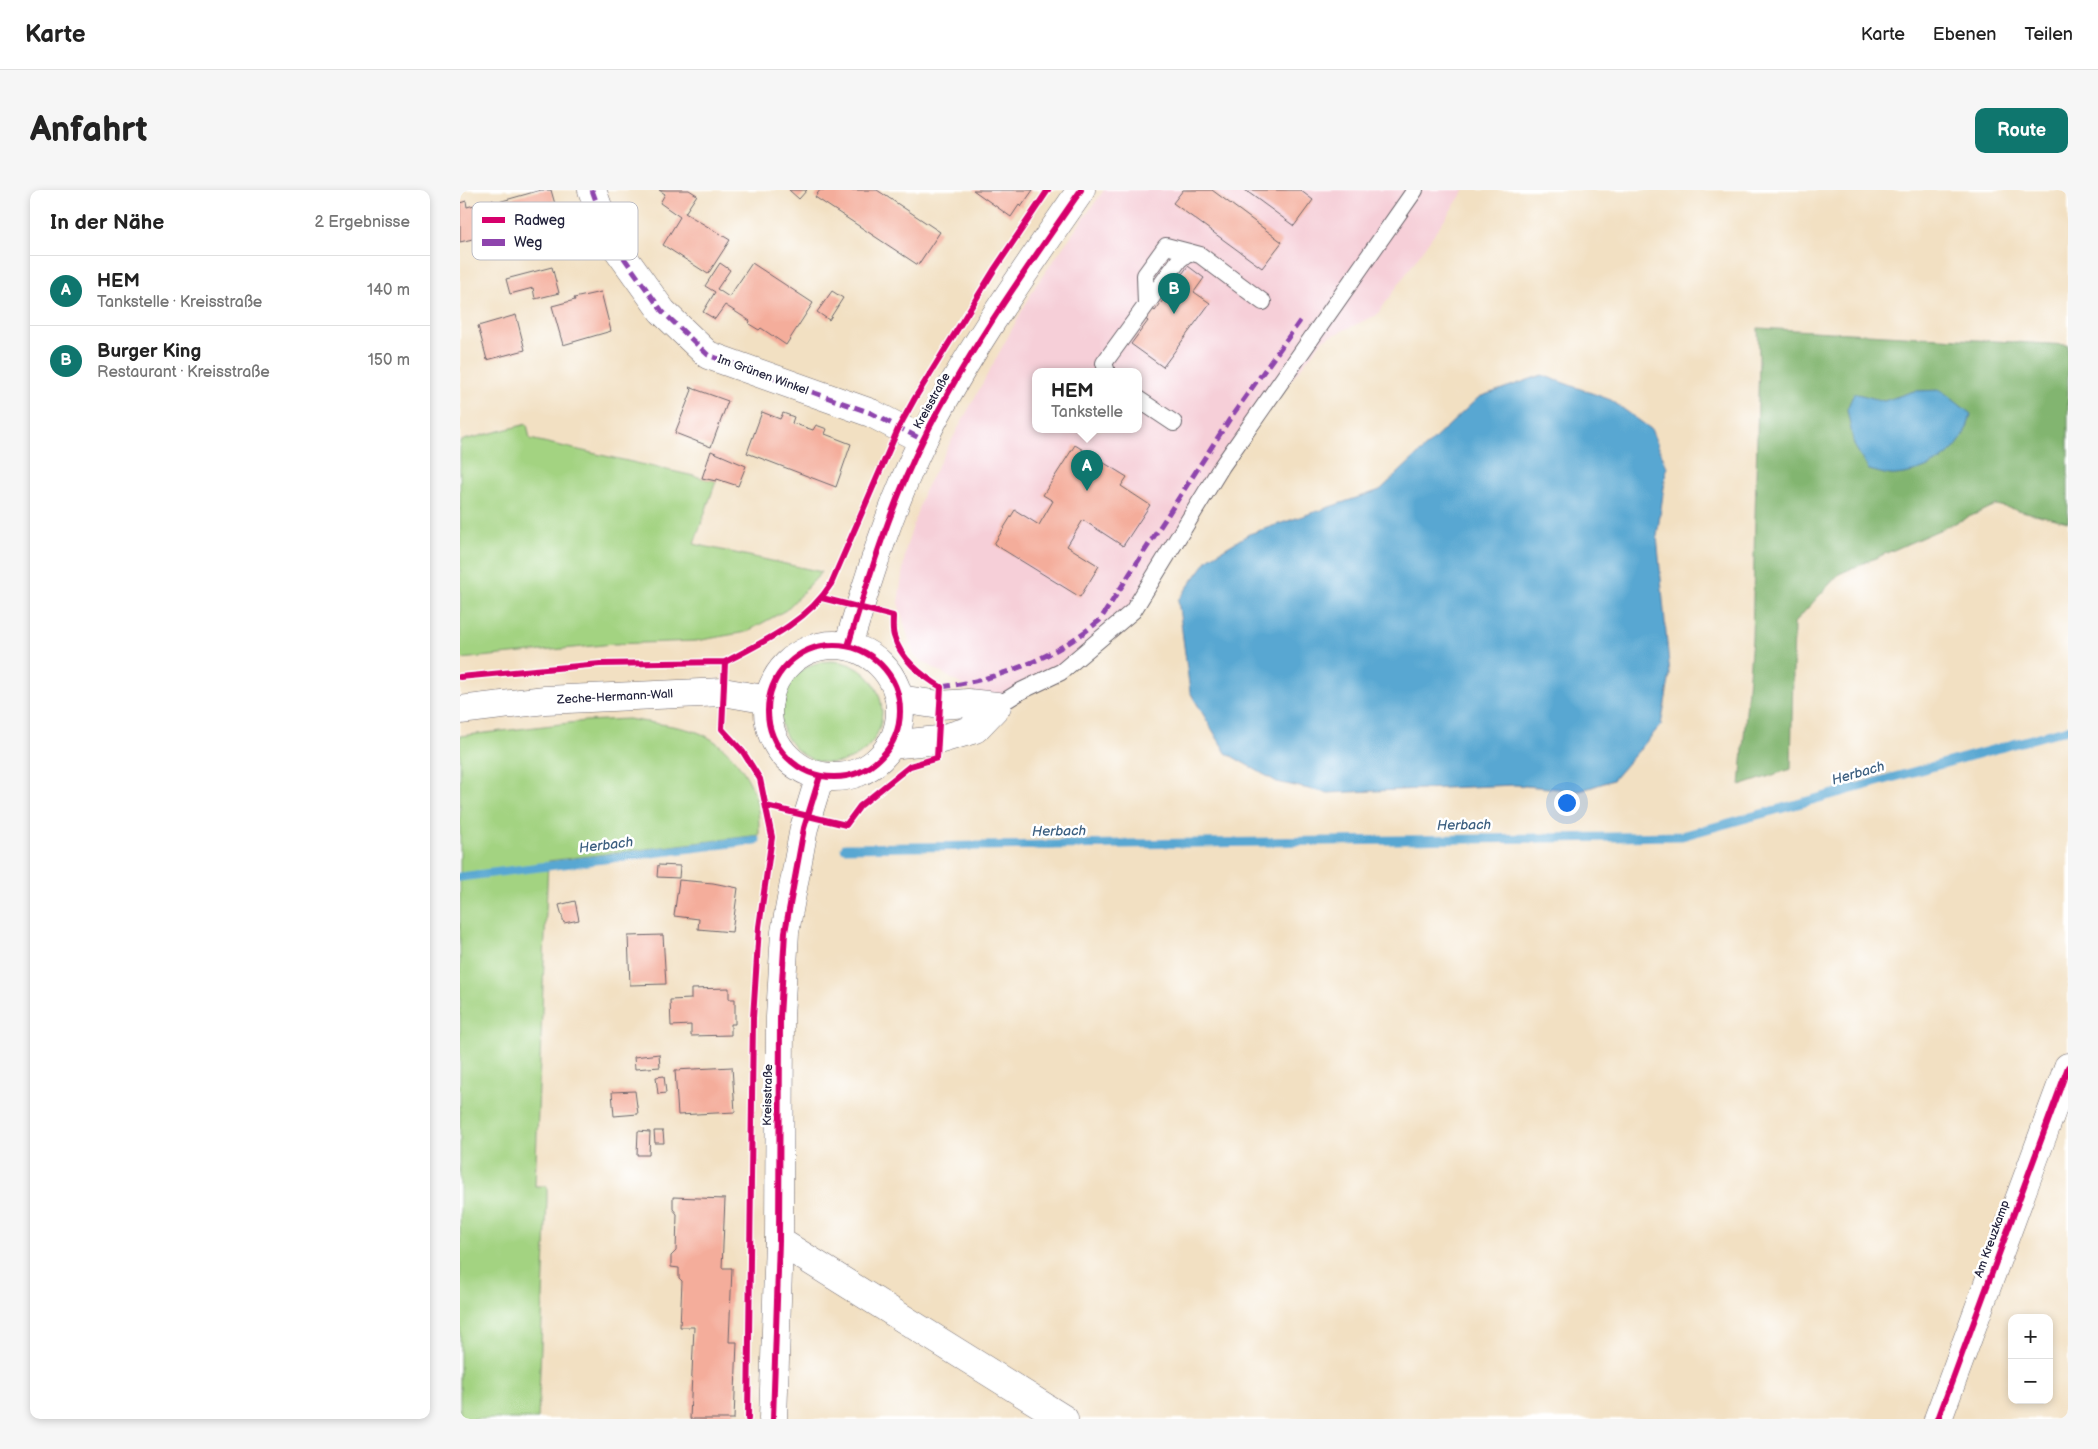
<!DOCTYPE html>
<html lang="de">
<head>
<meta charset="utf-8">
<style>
  :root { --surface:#fff; --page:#f6f6f6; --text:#222; --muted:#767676; --line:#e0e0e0; --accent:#0f766e }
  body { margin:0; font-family:"Balsamiq Sans",sans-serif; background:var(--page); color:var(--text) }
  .controls { position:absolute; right:15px; bottom:15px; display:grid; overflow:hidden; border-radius:10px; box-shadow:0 2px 8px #0003 }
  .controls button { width:45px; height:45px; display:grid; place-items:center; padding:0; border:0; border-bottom:1px solid var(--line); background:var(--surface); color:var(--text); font:25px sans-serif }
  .you { position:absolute; left:1106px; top:612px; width:18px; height:18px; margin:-12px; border:4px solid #fff; border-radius:50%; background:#1a73e8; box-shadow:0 0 0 8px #1a73e833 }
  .badge { display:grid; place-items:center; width:32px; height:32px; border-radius:50%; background:var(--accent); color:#fff; font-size:16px; font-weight:700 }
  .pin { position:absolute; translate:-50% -41px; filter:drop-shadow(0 1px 2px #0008) }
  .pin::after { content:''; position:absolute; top:26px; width:18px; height:15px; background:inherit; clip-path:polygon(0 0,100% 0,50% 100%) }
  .popup { position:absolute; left:572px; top:178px; width:110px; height:65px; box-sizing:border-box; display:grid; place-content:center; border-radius:10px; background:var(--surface); filter:drop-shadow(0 1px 4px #0005); font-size:16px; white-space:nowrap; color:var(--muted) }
  .popup b { font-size:19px; color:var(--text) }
  .popup::after { content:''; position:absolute; left:50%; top:100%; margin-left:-10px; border:10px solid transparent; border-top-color:var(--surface) }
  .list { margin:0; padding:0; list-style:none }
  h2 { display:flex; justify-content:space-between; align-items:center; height:65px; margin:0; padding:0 20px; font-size:21px }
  h2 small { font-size:16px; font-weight:400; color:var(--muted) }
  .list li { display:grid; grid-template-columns:32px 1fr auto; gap:15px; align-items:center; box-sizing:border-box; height:70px; padding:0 20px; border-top:1px solid var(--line) }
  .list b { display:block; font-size:19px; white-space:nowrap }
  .list p { margin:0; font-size:16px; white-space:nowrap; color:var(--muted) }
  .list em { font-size:16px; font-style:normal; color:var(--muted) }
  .map { position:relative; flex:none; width:1608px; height:1229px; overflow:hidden; border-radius:10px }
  header { display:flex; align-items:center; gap:30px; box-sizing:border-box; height:70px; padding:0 25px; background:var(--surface); border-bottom:1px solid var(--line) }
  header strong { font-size:24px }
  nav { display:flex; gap:28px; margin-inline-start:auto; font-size:18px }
  .intro { display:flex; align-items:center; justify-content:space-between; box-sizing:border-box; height:120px; padding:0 30px }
  h1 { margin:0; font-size:35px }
  .button { padding:12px 22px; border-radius:10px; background:var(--accent); color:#fff; font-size:18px; font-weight:700 }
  main { display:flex; gap:30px; padding:0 30px }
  aside { flex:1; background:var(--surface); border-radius:10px; box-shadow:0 2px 8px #0003 }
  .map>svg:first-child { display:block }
  .built { fill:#f6cfd8; fill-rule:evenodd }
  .green { fill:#a3d381; stroke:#627a5e }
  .forest { fill:#82b56f; stroke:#526c55 }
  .water { fill:#59a7d2; stroke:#3e6486 }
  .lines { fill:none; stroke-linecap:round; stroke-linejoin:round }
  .stream { stroke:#59a7d2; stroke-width:9 }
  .building { fill:#f4ad9b }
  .lane-casing { stroke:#6b646a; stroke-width:18 }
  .street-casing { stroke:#6b646a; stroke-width:29 }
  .secondary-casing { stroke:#6b646a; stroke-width:29 }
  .primary-casing { stroke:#6b646a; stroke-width:29 }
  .lane { stroke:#fff; stroke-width:16 }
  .street { stroke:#fff; stroke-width:28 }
  .secondary { stroke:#fff; stroke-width:28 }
  .primary { stroke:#fff; stroke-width:28 }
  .quiet { stroke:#8e44ad; stroke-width:5; stroke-dasharray:10 5; stroke-linecap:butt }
  .cycleway-casing { stroke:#fff; stroke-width:9 }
  .cycleway { stroke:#d6006c; stroke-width:6 }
  .labels { text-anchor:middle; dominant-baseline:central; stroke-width:5; stroke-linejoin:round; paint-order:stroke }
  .street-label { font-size:12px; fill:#22223b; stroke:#fff }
  .water-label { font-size:14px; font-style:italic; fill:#3b5e7f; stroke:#fff }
  .key { fill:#fff; stroke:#bdbdc4; stroke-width:1 }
  .key-label { font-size:14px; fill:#22223b }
</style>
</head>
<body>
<header>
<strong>Karte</strong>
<nav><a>Karte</a><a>Ebenen</a><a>Teilen</a></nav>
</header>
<div class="intro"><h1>Anfahrt</h1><a class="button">Route</a></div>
<main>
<aside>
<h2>In der Nähe<small>2 Ergebnisse</small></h2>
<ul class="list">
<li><span class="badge">A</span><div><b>HEM</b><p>Tankstelle · Kreisstraße</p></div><em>140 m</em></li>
<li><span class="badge">B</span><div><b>Burger King</b><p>Restaurant · Kreisstraße</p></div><em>150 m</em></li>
</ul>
</aside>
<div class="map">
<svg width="1608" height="1229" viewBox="0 0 1608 1229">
  <rect width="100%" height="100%" fill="#fff"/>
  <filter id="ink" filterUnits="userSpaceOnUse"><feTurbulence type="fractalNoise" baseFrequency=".02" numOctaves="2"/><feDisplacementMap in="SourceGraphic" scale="10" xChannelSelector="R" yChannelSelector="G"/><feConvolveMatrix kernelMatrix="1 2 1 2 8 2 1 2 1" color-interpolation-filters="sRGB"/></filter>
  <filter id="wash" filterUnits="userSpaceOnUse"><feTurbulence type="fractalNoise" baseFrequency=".0096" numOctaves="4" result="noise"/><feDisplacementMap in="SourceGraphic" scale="20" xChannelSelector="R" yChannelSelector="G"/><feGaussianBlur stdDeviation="1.12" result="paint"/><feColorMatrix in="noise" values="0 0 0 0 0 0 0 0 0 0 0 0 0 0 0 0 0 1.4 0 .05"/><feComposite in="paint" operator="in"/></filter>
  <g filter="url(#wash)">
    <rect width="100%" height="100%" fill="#f2e0c2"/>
    <path class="built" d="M 644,0 L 1005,0 L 917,125 L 864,149 L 762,276 L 673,421 L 601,482 L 537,516 L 454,466 L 438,413 L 446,358 L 464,301 L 576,95 ZM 576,182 L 678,182 L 678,240 L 576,240 Z"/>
    <path class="green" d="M 67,234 L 70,249 L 256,291 L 234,354 L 362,382 L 326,420 L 286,442 L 236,451 L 153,454 L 0,469 L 0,251 Z
      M320 522a51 51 0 1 1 102 0a51 51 0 1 1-102 0Z
      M 168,529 C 191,533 215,535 237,542 C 265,552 292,585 297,614 C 299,624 299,635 299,645 L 88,671 L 75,996 L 87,996 L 87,1009 L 78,1229 L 0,1229 L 0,546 L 126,531 Z"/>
    <path class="forest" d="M 1298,138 L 1608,155 L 1608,332 L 1536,315 L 1379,384 L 1334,433 L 1331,579 L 1280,596 L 1292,448 L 1299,167 Z"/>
    <path class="water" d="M 1082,185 L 1151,210 L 1191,239 L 1207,277 L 1197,346 L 1210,485 L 1201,535 L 1153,590 L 1120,601 L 1055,595 L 867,603 L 817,592 L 766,563 L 730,502 L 718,410 L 749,368 L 789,344 L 920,300 L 1019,207 Z
      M 1481,200 L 1511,224 C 1503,262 1474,281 1436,285 C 1428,286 1418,282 1409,280 L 1394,255 L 1387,219 L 1394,203 L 1424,211 L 1454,201 Z"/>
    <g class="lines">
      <path class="stream" d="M 385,658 L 1222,646 L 1608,539
        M 0,687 L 296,650"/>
    </g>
    <g id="blocks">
      <path class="building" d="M 81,0 L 91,0 L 102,39 L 69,49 L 67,43 L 45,49 L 42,42 L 0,52 L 0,13 L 6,11 L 7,17 L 33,10 L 35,13 Z
        M 199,0 L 229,0 L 237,5 L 225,23 L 270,50 L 248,84 L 203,55 L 220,27 L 200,13 L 205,4 Z
        M 329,0 L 347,0 L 339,9 Z
        M 360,0 L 417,0 L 480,42 L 458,75 L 355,7 Z
        M 513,0 L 573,0 L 561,17 L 559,15 L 551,27 Z
        M 723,0 L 752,0 L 822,52 L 802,78 L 713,13 Z
        M 785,0 L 840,0 L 853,10 L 834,36 Z
        M 260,73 L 270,80 L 257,99 L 269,107 L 292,73 L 353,113 L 326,155 L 301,138 L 299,140 L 289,134 L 290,131 L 265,115 L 255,129 L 243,122 L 255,102 L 245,96 Z
        M 728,76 L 744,88 L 734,102 L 750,113 L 703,177 L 671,154 L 688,131 L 684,128 L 691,118 L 695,121 Z
        M 92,77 L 99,103 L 75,109 L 73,98 L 50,104 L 46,89 Z
        M 372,101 L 383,108 L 369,130 L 357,122 Z
        M 141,102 L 151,141 L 103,155 L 92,116 L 115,110 L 114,108 Z
        M 56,125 L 65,160 L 27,170 L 18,136 Z
        M 229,197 L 268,211 L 251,257 L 215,243 L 232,200 Z
        M 302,222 L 320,229 L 323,223 L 334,227 L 332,233 L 353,240 L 356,235 L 367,239 L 365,244 L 391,254 L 376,297 L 287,263 Z
        M 615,255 L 667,287 L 661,296 L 690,315 L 663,356 L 623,330 L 607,356 L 639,376 L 620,407 L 534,354 L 555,320 L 579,335 L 593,311 L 583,305 Z
        M 251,261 L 286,276 L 278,296 L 257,289 L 256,291 L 242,288 Z
        M 198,675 L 220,676 L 219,688 L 197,687 Z
        M 219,690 L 253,693 L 278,698 L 272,742 L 238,739 L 239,729 L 214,726 Z
        M 115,711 L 119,730 L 104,733 L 99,715 Z
        M 203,745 L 206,794 L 170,795 L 168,746 Z
        M 269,798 L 269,809 L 275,809 L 275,834 L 271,834 L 271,845 L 231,846 L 231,835 L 211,836 L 210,810 L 231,809 L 231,799 Z
        M 199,864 L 200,877 L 175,879 L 174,867 Z
        M 272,877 L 275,922 L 218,925 L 215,880 Z
        M 204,886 L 206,903 L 198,904 L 196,887 Z
        M 175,901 L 178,924 L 154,926 L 152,902 Z
        M 178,941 L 190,942 L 189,965 L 177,965 Z
        M 194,941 L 203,941 L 204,953 L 195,953 Z
        M 213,1007 L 265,1009 L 262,1078 L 272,1078 L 269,1152 L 277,1152 L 274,1229 L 230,1229 L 234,1137 L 220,1137 L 222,1091 L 219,1088 L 219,1078 L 211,1077 L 211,1066 L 216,1061 L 217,1024 L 213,1019 Z"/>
    </g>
  </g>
  <g filter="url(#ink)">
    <use href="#blocks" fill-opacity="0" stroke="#6b646a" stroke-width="1"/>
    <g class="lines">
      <defs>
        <path id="lane" d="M 686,115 L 685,85 L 706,56 L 729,62
          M 647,182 L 644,173 L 719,70 L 729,62 L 740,65 L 803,112
          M 678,209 L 714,233
          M 537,516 L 561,501 L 601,482 L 673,421 L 762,276 L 955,0"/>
        <path id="street" d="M 132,0 L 149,47 L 202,121 L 248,165 L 411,223 L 463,250
          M 439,509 L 480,515 L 508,513 L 537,516
          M 430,555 L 478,550 L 515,539 L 537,516
          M 319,1051 L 604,1229
          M 1478,1229 L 1608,877"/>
        <path id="secondary" d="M 0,520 L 85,510 L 263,502 L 309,510"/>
        <path id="primary" d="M308 521a66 66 0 1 1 132 0a66 66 0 1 1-132 0Z
          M 388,456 C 409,386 431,315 463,250 C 507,162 565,81 621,0
          M 313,1229 L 319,1051 L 320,827 L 325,742 L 344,638 L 360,586"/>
      </defs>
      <use href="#lane" class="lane-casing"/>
      <use href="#street" class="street-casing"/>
      <use href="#secondary" class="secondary-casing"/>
      <use href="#primary" class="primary-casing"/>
      <use href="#lane" class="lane"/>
      <use href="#street" class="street"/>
      <use href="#secondary" class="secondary"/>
      <use href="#primary" class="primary"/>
      <path class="quiet" d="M 132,0 L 149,47 L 202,121 L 248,165 L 411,223 L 463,250
        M 481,497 C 540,489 593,469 640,430 L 771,227 L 840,131"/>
      <defs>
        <path id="cycleway" d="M308 521a66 66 0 1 1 132 0a66 66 0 1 1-132 0Z
          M 388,456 C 409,386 431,315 463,250 C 507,162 565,81 621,0
          M 0,487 L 140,474 L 265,472
          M 306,616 L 386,635 L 400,616 L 450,576 L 477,568 L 481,497 C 462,486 440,468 434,446 C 432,440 433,432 433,426 L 362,408
          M 288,1229 L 293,828 L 299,737 L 312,647 L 300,589 L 283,562 L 262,539 L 265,472 C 303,452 347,432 371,394 L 439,237 L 455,208 L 534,80 L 588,0
          M 313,1229 L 319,1051 L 320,827 L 325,742 L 344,638 L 360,586
          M 1478,1229 L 1608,877"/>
      </defs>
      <use href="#cycleway" class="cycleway-casing"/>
      <use href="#cycleway" class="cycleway"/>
    </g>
  </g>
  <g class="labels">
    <g class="street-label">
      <text transform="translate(303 185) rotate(20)">Im Grünen Winkel</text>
      <text transform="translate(472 211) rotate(-61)">Kreisstraße</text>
      <text transform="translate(155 507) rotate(-3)">Zeche-Hermann-Wall</text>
      <text transform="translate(308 905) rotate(-89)">Kreisstraße</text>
      <text transform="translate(1532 1049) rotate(-70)">Am Kreuzkamp</text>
    </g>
    <g class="water-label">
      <text transform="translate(1398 583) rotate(-16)">Herbach</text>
      <text transform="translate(1004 635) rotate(-1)">Herbach</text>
      <text transform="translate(599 641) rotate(-1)">Herbach</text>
      <text transform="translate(146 655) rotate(-7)">Herbach</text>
    </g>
  </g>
  <rect x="12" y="12" width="166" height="58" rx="8" class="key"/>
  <rect x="22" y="27" width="23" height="6" fill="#d6006c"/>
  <rect x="22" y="49" width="23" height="7" fill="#8e44ad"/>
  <g class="key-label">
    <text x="54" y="35">Radweg</text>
    <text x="54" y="57">Weg</text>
  </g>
</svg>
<div class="controls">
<button>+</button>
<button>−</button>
</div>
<div class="you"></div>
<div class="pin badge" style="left:627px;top:301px">A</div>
<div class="popup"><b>HEM</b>Tankstelle</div>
<div class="pin badge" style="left:714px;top:124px">B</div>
</div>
</main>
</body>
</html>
